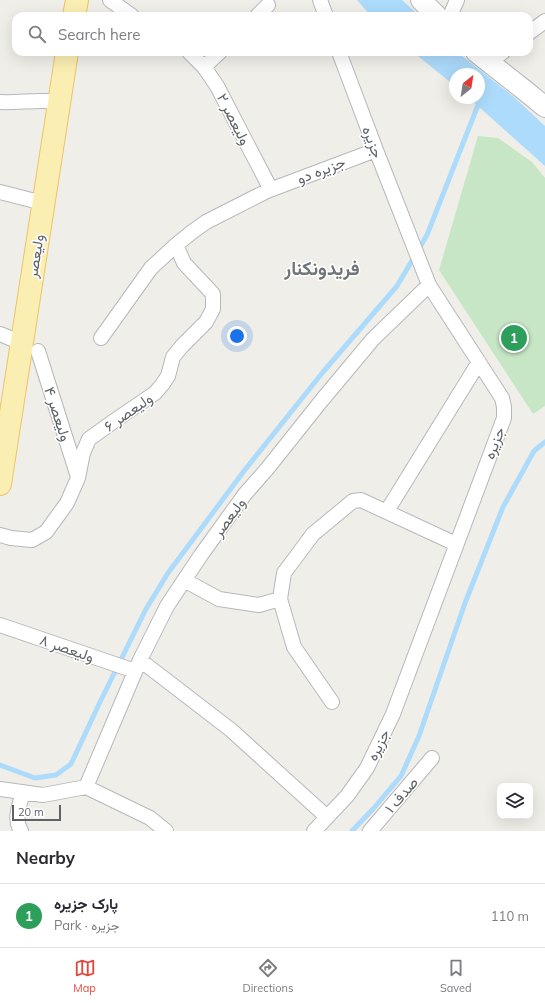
<!DOCTYPE html>
<html lang="en">
<head>
<meta charset="utf-8">
<style>
  :root { --surface:#fff; --page:#f2f2f3; --text:#2b2b33; --muted:#7c7c81; --line:#e1e1e2; --accent:#e2463c }
  body { margin:0; font-family:Mulish,Vazirmatn,sans-serif; background:var(--page); color:var(--text) }
  .controls { position:absolute; right:12px; bottom:12px; display:grid; overflow:hidden; border-radius:8px; box-shadow:0 4px 16px #0002 }
  .controls button { width:36px; height:36px; display:grid; place-items:center; padding:0; border:0; border-bottom:1px solid var(--line); background:var(--surface); color:var(--text); font:20px sans-serif }
  .compass { position:absolute; left:449px; top:68px; width:36px; height:36px; border-radius:50%; background:var(--surface); box-shadow:0 4px 16px #0002; rotate:30deg }
  .scale { position:absolute; left:12px; bottom:10px; width:49px; box-sizing:border-box; padding-left:4px; border:2px solid #5f6367; border-top:0; font-size:11px; line-height:14px; white-space:nowrap; color:#5f6367; -webkit-text-stroke:3px #fff; paint-order:stroke }
  .you { position:absolute; left:237px; top:336px; width:14px; height:14px; margin:-10px; border:3px solid #fff; border-radius:50%; background:#1a73e8; box-shadow:0 0 0 6px #1a73e833 }
  .badge { display:grid; place-items:center; width:26px; height:26px; border-radius:50%; background:var(--accent); color:#fff; font-size:13px; font-weight:700 }
  .pin { position:absolute; translate:-50% -50%; border:2px solid #fff; box-shadow:0 1px 4px #0006 }
  .list { margin:0; padding:0; list-style:none }
  h2 { display:flex; justify-content:space-between; align-items:center; height:52px; margin:0; padding:0 16px; font-size:17px }
  h2 small { font-size:13px; font-weight:400; color:var(--muted) }
  .list li { display:grid; grid-template-columns:26px 1fr auto; gap:12px; align-items:center; box-sizing:border-box; height:64px; padding:0 16px; border-top:1px solid var(--line) }
  .list b { display:block; font-size:15px; white-space:nowrap }
  .list p { margin:0; font-size:13px; white-space:nowrap; color:var(--muted) }
  .list em { font-size:13px; font-style:normal; color:var(--muted) }
  .icon { flex:none; width:22px; height:22px; fill:none; stroke:currentColor; stroke-width:2; stroke-linecap:round; stroke-linejoin:round }
  .map { position:relative; flex:none; width:545px; height:831px; overflow:hidden }
  .search { position:absolute; background:var(--surface); box-shadow:0 4px 16px #0002; left:12px; right:12px; top:12px; height:44px; display:flex; align-items:center; gap:10px; box-sizing:border-box; padding:0 14px; border-radius:12px; color:var(--muted); font-size:15px }
  .sheet { height:116px; background:var(--surface) }
  nav { display:flex; justify-content:space-around; align-items:center; box-sizing:border-box; height:56px; border-top:1px solid var(--line); background:var(--surface); font-size:11px; color:var(--muted) }
  nav a { display:grid; justify-items:center; gap:2px }
  nav .on { color:var(--accent) }
  .map>svg:first-child { display:block }
  .green { fill:#c7e6c6 }
  .water { fill:#addbfb }
  .lines { fill:none; stroke-linecap:round; stroke-linejoin:round }
  .stream { stroke:#addbfb; stroke-width:5 }
  .street-casing { stroke:#b5b8bb; stroke-width:16 }
  .secondary-casing { stroke:#b4b7bb; stroke-width:22 }
  .primary-casing { stroke:#ecc466; stroke-width:24 }
  .street { stroke:#fff; stroke-width:14 }
  .secondary { stroke:#fff; stroke-width:20 }
  .primary { stroke:#fbeeb2; stroke-width:22 }
  .labels { text-anchor:middle; dominant-baseline:central; stroke-width:3; stroke-linejoin:round; paint-order:stroke }
  .street-label { font-size:15px; fill:#5f6367; stroke:#fff }
  .district-label { font-size:19px; font-weight:bold; fill:#707579; stroke:#fff }
</style>
</head>
<body>
<div class="map">
<svg width="545" height="831" viewBox="0 0 545 831">
  <rect width="100%" height="100%" fill="#f0eee8"/>
  <path class="green" d="M 478,136 L 498,138 L 532,162 L 545,178 L 545,406 L 533,414 L 439,270 Z"/>
  <path class="water" d="M 357,0 L 402,0 L 420,16 L 371,16 Z
    M 413,52 L 457,52 L 514,97 L 545,126 L 545,166 L 469,98 L 479,98 L 479,74 L 455,74 L 455,86 Z"/>
  <g class="lines">
    <path class="stream" d="M 0,765 L 35,778 L 56,775 L 71,764 L 100,702 L 146,609 L 168,573 L 244,471 L 323,372 L 397,286 L 427,235 L 480,100
      M 352,831 L 373,809 L 401,776 L 419,736 L 465,603 L 503,507 L 534,451 L 545,442"/>
    <defs>
      <path id="street" d="M 110,0 L 132,16
        M 320,0 L 326,16
        M 257,16 L 268,5
        M 450,16 L 457,0
        M 529,33 L 545,21
        M 189,52 L 204,67 L 217,86 L 269,186 L 267,191
        M 489,63 L 503,52
        M 204,67 L 220,52
        M 0,102 C 20,103 40,99 59,102
        M 0,192 L 43,203
        M 0,334 L 12,339 L 22,340
        M 101,338 L 151,268 L 176,245
        M 38,351 L 78,477
        M 387,511 L 479,362
        M 0,535 L 11,538 L 32,540 L 46,532 L 67,503 L 78,478 L 83,453 L 89,439 L 114,421 L 155,393 L 162,385 L 168,376 L 173,357 L 182,346 L 206,322 L 213,309 L 213,294 L 184,263 L 176,245 L 192,232 L 206,222 L 267,191 L 376,150
        M 184,580 L 219,599 L 259,605 L 280,599
        M 0,625 L 135,671
        M 140,660 L 231,730 L 327,817
        M 332,702 L 294,647 L 280,599 L 284,573 L 313,534 L 353,501 L 361,500 L 456,544
        M 86,787 L 140,660 L 167,606 L 201,555 L 245,494 L 267,469 L 322,400 L 373,339 L 429,285
        M 86,787 L 150,818 L 166,831
        M 0,789 L 43,795 L 86,787
        M 21,831 C 13,818 20,805 23,792
        M 314,831 L 347,796 L 367,768 L 393,714 L 504,418 L 504,407 L 502,398 L 429,285 L 376,150 L 339,52
        M 370,831 L 432,758"/>
      <path id="secondary" d="M 421,0 L 437,16
        M 476,52 L 523,89 L 545,107"/>
      <path id="primary" d="M 74,16 L 77,0
        M 0,484 L 67,52"/>
    </defs>
    <use href="#street" class="street-casing"/>
    <use href="#secondary" class="secondary-casing"/>
    <use href="#primary" class="primary-casing"/>
    <use href="#street" class="street"/>
    <use href="#secondary" class="secondary"/>
    <use href="#primary" class="primary"/>
  </g>
  <g class="labels">
    <g class="street-label">
      <text transform="translate(234 119) rotate(63)">ولیعصر ۲</text>
      <text transform="translate(373 142) rotate(69)">جزیره</text>
      <text transform="translate(321 170) rotate(-21)">جزیره دو</text>
      <text transform="translate(35 256) rotate(-81)">ولیعصر</text>
      <text transform="translate(128 412) rotate(-35)">ولیعصر ۶</text>
      <text transform="translate(58 414) rotate(72)">ولیعصر ۴</text>
      <text transform="translate(494 443) rotate(-69)">جزیره</text>
      <text transform="translate(229 517) rotate(-54)">ولیعصر</text>
      <text transform="translate(67 648) rotate(19)">ولیعصر ۸</text>
      <text transform="translate(378 745) rotate(-64)">جزیره</text>
      <text transform="translate(401 795) rotate(-49)">صدف ۱</text>
    </g>
    <g class="district-label">
      <text x="322" y="268">فریدونکنار</text>
    </g>
  </g>
</svg>
<div class="controls">
<button><svg class="icon" aria-label="layers" viewBox="0 0 24 24"><path d="M12 4l9 5-9 5-9-5zM3 14l9 5 9-5"/></svg></button>
</div>
<svg class="compass" viewBox="-18 -18 36 36"><path d="M0-13l5 13h-10z" fill="#e53935"/><path d="M0 13l5-13h-10z" fill="#7c7c81"/></svg>
<div class="scale">20 m</div>
<div class="you"></div>
<div class="pin badge" style="left:514px;top:338px;background:#2e9e5b">1</div>
<div class="search"><svg class="icon" aria-label="search" viewBox="0 0 24 24"><circle cx="10" cy="10" r="6"/><path d="M15 15l6 6"/></svg>Search here</div>
</div>
<section class="sheet">
<h2>Nearby<small></small></h2>
<ul class="list">
<li><span class="badge" style="background:#2e9e5b">1</span><div><b>پارک جزیره</b><p>Park · جزیره</p></div><em>110 m</em></li>
</ul>
</section>
<nav>
<a class="on"><svg class="icon" aria-label="map" viewBox="0 0 24 24"><path d="M3 6l6-2 6 2 6-2v14l-6 2-6-2-6 2zM9 4v14M15 6v14"/></svg>Map</a>
<a><svg class="icon" aria-label="directions" viewBox="0 0 24 24"><path d="M12 3l9 9-9 9-9-9zM9 14v-3h6M13 9l2 2-2 2"/></svg>Directions</a>
<a><svg class="icon" aria-label="saved" viewBox="0 0 24 24"><path d="M7 4h10v16l-5-4-5 4z"/></svg>Saved</a>
</nav>
</body>
</html>
